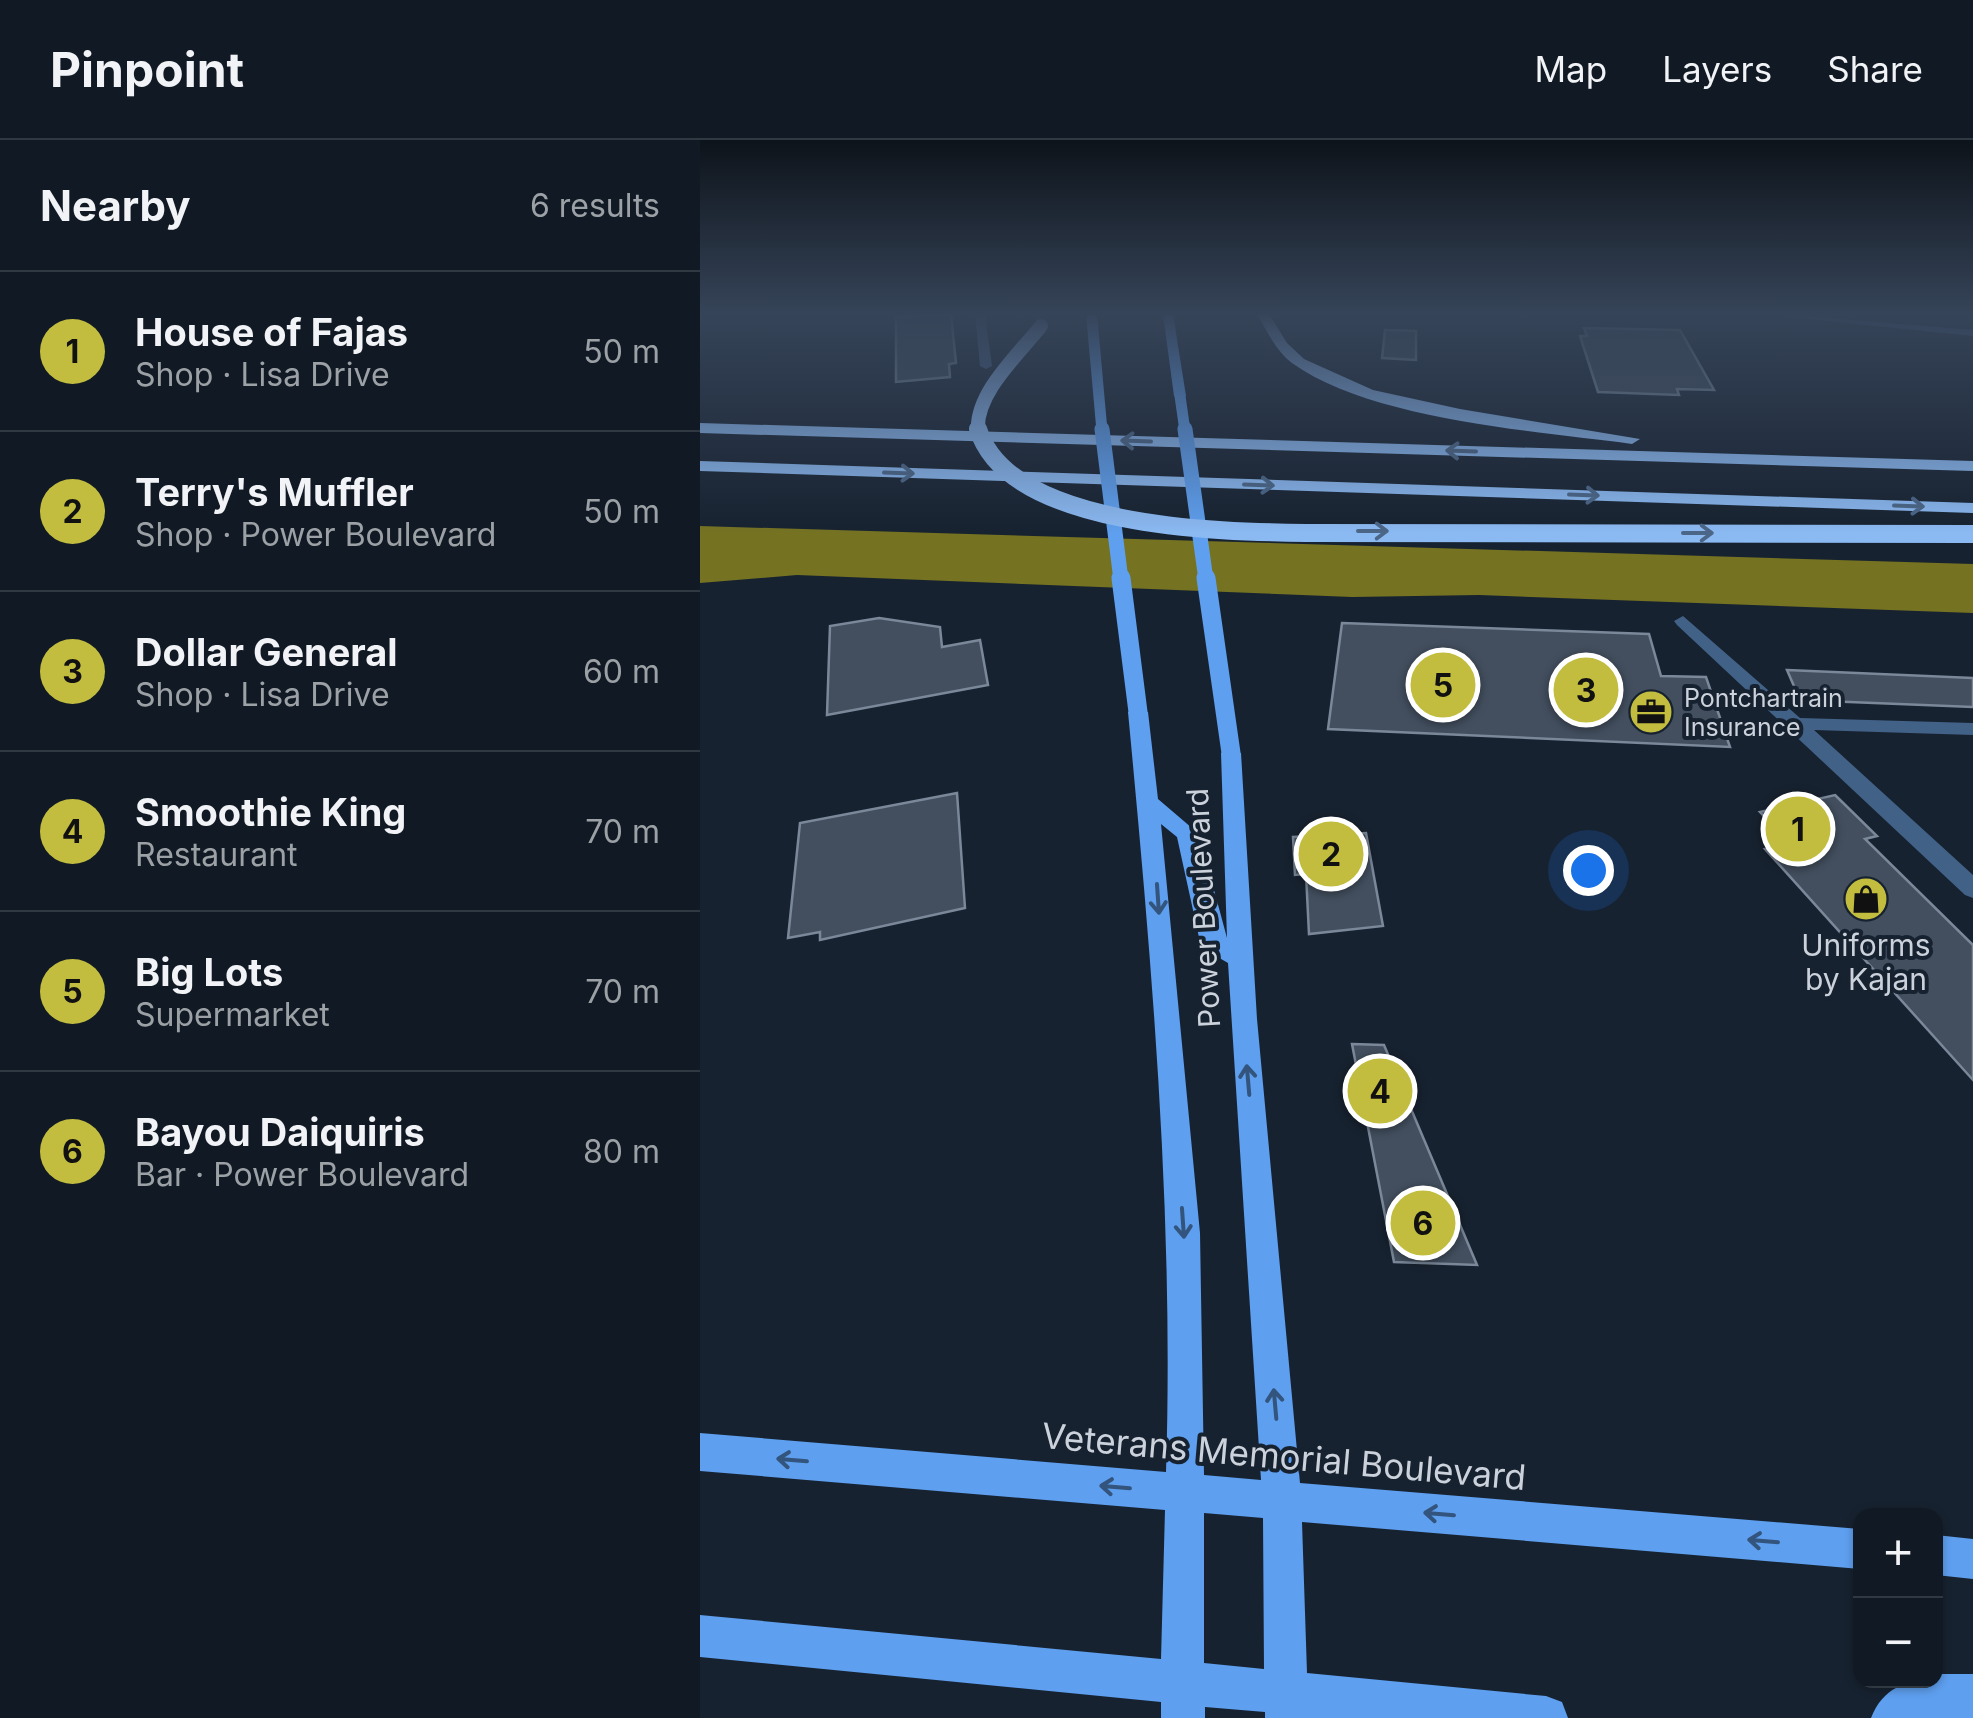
<!DOCTYPE html>
<html lang="en">
<head>
<meta charset="utf-8">
<style>
  :root { --surface:#111a24; --page:#1a232c; --text:#f1f3f6; --muted:#9ca1a6; --line:#303841; --accent:#c2bd3f }
  body { margin:0; font-family:Inter,sans-serif; background:var(--page); color:var(--text) }
  .controls { position:absolute; right:30px; bottom:30px; display:grid; overflow:hidden; border-radius:20px; box-shadow:0 2px 8px #0004 }
  .controls button { width:90px; height:90px; display:grid; place-items:center; padding:0; border:0; border-bottom:2px solid var(--line); background:var(--surface); color:var(--text); font:50px sans-serif }
  .you { position:absolute; left:888px; top:730px; width:35px; height:35px; margin:-25px; border:8px solid #fff; border-radius:50%; background:#1a73e8; box-shadow:0 0 0 15px #1a73e833 }
  .badge { display:grid; place-items:center; width:65px; height:65px; border-radius:50%; background:var(--accent); color:#111; font-size:32px; font-weight:700 }
  .pin { position:absolute; translate:-50% -50%; border:5px solid #fff; box-shadow:0 2px 10px #0006 }
  .list { margin:0; padding:0; list-style:none }
  h2 { display:flex; justify-content:space-between; align-items:center; height:130px; margin:0; padding:0 40px; font-size:42px }
  h2 small { font-size:32px; font-weight:400; color:var(--muted) }
  .list li { display:grid; grid-template-columns:65px 1fr auto; gap:30px; align-items:center; box-sizing:border-box; height:160px; padding:0 40px; border-top:2px solid var(--line) }
  .list b { display:block; font-size:38px; white-space:nowrap }
  .list p { margin:0; font-size:32px; white-space:nowrap; color:var(--muted) }
  .list em { font-size:32px; font-style:normal; color:var(--muted) }
  .map { position:relative; flex:none; width:1273px; height:1578px; overflow:hidden }
  header { display:flex; align-items:center; gap:60px; box-sizing:border-box; height:140px; padding:0 50px; background:var(--surface); border-bottom:2px solid var(--line) }
  header strong { font-size:48px }
  nav { display:flex; gap:55px; margin-inline-start:auto; font-size:35px }
  main { display:flex }
  aside { flex:1; background:var(--surface) }
  .map>svg:first-child { display:block }
  .water { fill:#757222 }
  .building { fill:#434f5f; stroke:#7a8899; stroke-width:2.5 }
  .lines { fill:none; stroke-linecap:round; stroke-linejoin:round }
  .minor { fill:#426187; fill-rule:evenodd }
  .major { fill:#5e9fef; fill-rule:evenodd }
  .highway { fill:#8bb9f2; fill-rule:evenodd }
  .major-bridge-far2 { stroke:#5e9fef; stroke-width:11 }
  .major-bridge-far1 { stroke:#5e9fef; stroke-width:15 }
  .major-bridge { stroke:#5e9fef; stroke-width:19 }
  .highway-bridge-far1 { stroke:#8bb9f2; stroke-width:14 }
  .highway-bridge { stroke:#8bb9f2; stroke-width:18 }
  .oneway { stroke:#4b6687 }
  .oneway2 { stroke:#33547c }
  .labels { text-anchor:middle; dominant-baseline:central; stroke-width:8; stroke-linejoin:round; paint-order:stroke }
  .far-poi-label { font-size:25px; fill:#cbd2dc; stroke:#172230; text-anchor:start }
  .street-label { font-size:30px; fill:#cbd2dc; stroke:#172230 }
  .poi-label { font-size:30px; fill:#cbd2dc; stroke:#172230 }
  .near-street-label { font-size:35px; fill:#cbd2dc; stroke:#172230 }
</style>
</head>
<body>
<header>
<strong>Pinpoint</strong>
<nav><a>Map</a><a>Layers</a><a>Share</a></nav>
</header>
<main>
<aside>
<h2>Nearby<small>6 results</small></h2>
<ul class="list">
<li><span class="badge">1</span><div><b>House of Fajas</b><p>Shop · Lisa Drive</p></div><em>50 m</em></li>
<li><span class="badge">2</span><div><b>Terry's Muffler</b><p>Shop · Power Boulevard</p></div><em>50 m</em></li>
<li><span class="badge">3</span><div><b>Dollar General</b><p>Shop · Lisa Drive</p></div><em>60 m</em></li>
<li><span class="badge">4</span><div><b>Smoothie King</b><p>Restaurant</p></div><em>70 m</em></li>
<li><span class="badge">5</span><div><b>Big Lots</b><p>Supermarket</p></div><em>70 m</em></li>
<li><span class="badge">6</span><div><b>Bayou Daiquiris</b><p>Bar · Power Boulevard</p></div><em>80 m</em></li>
</ul>
</aside>
<div class="map">
<svg width="1273" height="1578" viewBox="0 0 1273 1578">
  <rect width="100%" height="100%" fill="#172230"/>
  <path class="water" d="M 0,386 L 1273,424 L 1273,473 L 779,455 L 652,457 L 97,435 L 0,443 Z"/>
  <path class="building" d="M 251,174 L 256,223 L 249,224 L 250,237 L 196,242 L 196,177 Z
    M 884,188 L 980,190 L 1014,250 L 977,249 L 979,255 L 898,252 L 880,196 L 887,196 Z
    M 685,190 L 716,191 L 716,220 L 682,218 Z
    M 179,478 L 240,487 L 242,507 L 280,500 L 288,545 L 127,575 L 130,486 Z
    M 642,483 L 949,494 L 961,536 L 1006,537 L 1030,607 L 628,589 Z
    M 1087,530 L 1273,538 L 1273,567 L 1100,560 Z
    M 257,653 L 265,768 L 120,800 L 120,792 L 88,798 L 100,683 Z
    M 1135,655 L 1177,696 L 1165,699 L 1273,805 L 1273,940 L 1065,709 L 1090,704 L 1060,672 Z
    M 666,693 L 683,786 L 609,794 L 606,734 L 595,735 L 593,697 Z
    M 652,904 L 684,905 L 777,1125 L 694,1122 Z"/>
  <g class="lines">
    <path class="minor" d="M 275,174 L 285,174 L 292,226 L 286,229 L 280,226 Z
      M 1083,174 L 1273,190 L 1273,196 L 1088,177 Z
      M 983,476 L 1100,578 L 1273,583 L 1273,595 L 1114,590 L 1273,735 L 1273,758 L 1265,755 L 977,485 L 974,481 Z"/>
    <path class="major" d="M 463,174 L 473,174 L 486,256 L 480,260 L 474,256 Z
      M 438,566 L 448,572 L 458,659 L 499,694 L 527,798 L 521,613 L 531,607 L 541,613 L 557,879 L 600,1343 L 1160,1389 L 1160,1429 L 602,1382 L 607,1533 L 846,1556 L 862,1562 L 868,1578 L 565,1578 L 565,1572 L 505,1567 L 505,1578 L 461,1578 L 461,1562 L 0,1517 L 0,1475 L 461,1519 L 465,1370 L 0,1331 L 0,1293 L 466,1332 C 474,1077 452,825 428,572 ZM 461,684 L 477,697 L 500,802 L 504,809 L 528,823 L 561,1340 L 504,1335 L 500,1093 ZM 504,1373 L 563,1378 L 564,1529 L 504,1523 Z
      M 1236,1395 L 1273,1399 L 1273,1439 L 1236,1435 Z
      M 1236,1534 L 1273,1534 L 1273,1578 L 1171,1578 C 1183,1548 1205,1540 1236,1540 Z"/>
    <path class="highway" d="M 557,174 L 569,174 L 587,203 L 604,219 L 673,250 L 760,269 L 940,299 L 932,304 C 836,291 671,280 592,223 C 576,211 567,191 557,174 Z
      M 0,283 L 1273,321 L 1273,331 L 0,293 Z
      M 0,321 L 1273,363 L 1273,373 L 0,331 Z"/>
    <path class="major-bridge-far2" d="M 392,179 L 402,291
      M 480,256 L 485,291"/>
    <path class="major-bridge-far1" d="M 402,289 L 421,440
      M 485,289 L 506,440"/>
    <path class="major-bridge" d="M 421,438 L 438,572
      M 506,438 L 531,613"/>
    <path class="highway-bridge-far1" d="M 278,291 C 275,253 319,214 341,186"/>
    <path class="highway-bridge" d="M 278,289 C 309,388 519,392 606,393 L 1273,394"/>
  </g>
  <defs><path id="oneway-shaft" d="M-6 0H5M1.5-3L5.5 0L1.5 3" fill="none" stroke-width="1.6" stroke-linecap="round" stroke-linejoin="round" transform="scale(2.5)"/></defs>
  <g class="oneway">
    <use href="#oneway-shaft" transform="translate(436 301) rotate(-178)"/>
    <use href="#oneway-shaft" transform="translate(761 311) rotate(-178)"/>
    <use href="#oneway-shaft" transform="translate(199 333) rotate(2)"/>
    <use href="#oneway-shaft" transform="translate(559 345) rotate(2)"/>
    <use href="#oneway-shaft" transform="translate(884 355) rotate(2)"/>
    <use href="#oneway-shaft" transform="translate(1209 366) rotate(2)"/>
    <use href="#oneway-shaft" transform="translate(673 391)"/>
    <use href="#oneway-shaft" transform="translate(998 393)"/>
  </g>
  <g class="oneway2">
    <use href="#oneway-shaft" transform="translate(458 759) rotate(86)"/>
    <use href="#oneway-shaft" transform="translate(548 940) rotate(-95)"/>
    <use href="#oneway-shaft" transform="translate(483 1083) rotate(86)"/>
    <use href="#oneway-shaft" transform="translate(575 1264) rotate(-95)"/>
    <use href="#oneway-shaft" transform="translate(92 1320) rotate(-175)"/>
    <use href="#oneway-shaft" transform="translate(415 1347) rotate(-175)"/>
    <use href="#oneway-shaft" transform="translate(739 1374) rotate(-175)"/>
    <use href="#oneway-shaft" transform="translate(1063 1401) rotate(-175)"/>
  </g>
  <linearGradient id="sky" x2="0" y2="1"><stop stop-color="#0d131a"/><stop offset="0.44" stop-color="#364459"/><stop offset="1" stop-color="#364459" stop-opacity="0"/></linearGradient>
  <rect width="1273" height="394" fill="url(#sky)"/>
  <defs>
    <symbol id="office-disc" viewBox="-11 -11 22 22"><circle r="9.5" fill="#c2bd3f" stroke="#172230"/><path d="M-6-3h4V-5.5h4V-3h4V5H-6ZM-1-4.5V-3h2v-1.5ZM-6 0V1H6V0Z" fill="#111"/></symbol>
    <symbol id="shop-disc" viewBox="-11 -11 22 22"><circle r="9.5" fill="#c2bd3f" stroke="#172230"/><path d="M-5-2.5h2.3a2.7 3.5 0 0 1 5.4 0H5L5.5 6h-11ZM-1.5-2.5h3a1.5 2.3 0 0 0-3 0Z" fill="#111"/></symbol>
  </defs>
  <g fill-rule="evenodd">
    <use href="#office-disc" x="926" y="547" width="50" height="50"/>
    <use href="#shop-disc" x="1141" y="734" width="50" height="50"/>
  </g>
  <g class="labels">
    <g class="far-poi-label">
      <text x="984" y="558">Pontchartrain<tspan x="984" dy="29">Insurance</tspan></text>
    </g>
    <g class="street-label">
      <text transform="translate(503 768) rotate(-93)">Power Boulevard</text>
    </g>
    <g class="poi-label">
      <text x="1166" y="805">Uniforms<tspan x="1166" dy="34">by Kajan</tspan></text>
    </g>
    <g class="near-street-label">
      <text transform="translate(584 1316) rotate(5)">Veterans Memorial Boulevard</text>
    </g>
  </g>
</svg>
<div class="controls">
<button>+</button>
<button>−</button>
</div>
<div class="you"></div>
<div class="pin badge" style="left:1098px;top:689px">1</div>
<div class="pin badge" style="left:631px;top:714px">2</div>
<div class="pin badge" style="left:886px;top:550px">3</div>
<div class="pin badge" style="left:680px;top:951px">4</div>
<div class="pin badge" style="left:743px;top:545px">5</div>
<div class="pin badge" style="left:723px;top:1083px">6</div>
</div>
</main>
</body>
</html>
